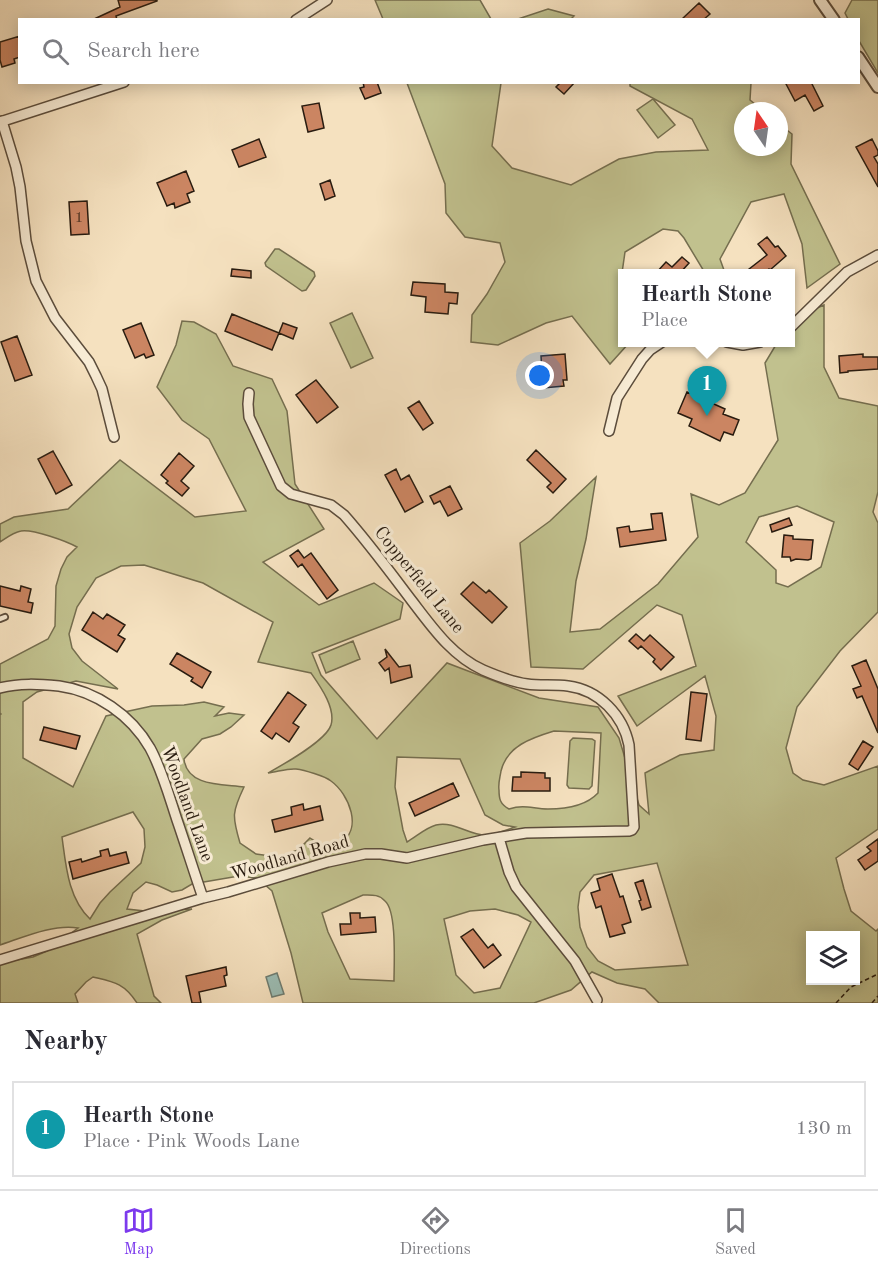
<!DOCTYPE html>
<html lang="en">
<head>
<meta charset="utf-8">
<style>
  :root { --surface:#fff; --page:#f2f2f3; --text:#2b2b33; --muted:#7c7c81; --line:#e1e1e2; --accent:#7c3aed }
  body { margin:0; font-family:"Old Standard TT",serif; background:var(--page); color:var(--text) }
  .controls { position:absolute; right:18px; bottom:18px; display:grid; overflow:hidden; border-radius:0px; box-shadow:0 3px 15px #0003 }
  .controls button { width:54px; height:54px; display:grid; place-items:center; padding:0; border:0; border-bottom:2px solid var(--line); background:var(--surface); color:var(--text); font:30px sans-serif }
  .compass { position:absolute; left:734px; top:102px; width:54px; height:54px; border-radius:50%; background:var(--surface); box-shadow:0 3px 15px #0003; rotate:347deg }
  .you { position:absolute; left:540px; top:376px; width:21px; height:21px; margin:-15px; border:4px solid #fff; border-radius:50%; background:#1a73e8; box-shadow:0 0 0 9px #1a73e833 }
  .badge { display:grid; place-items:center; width:39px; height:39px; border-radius:50%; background:var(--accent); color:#fff; font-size:20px; font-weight:700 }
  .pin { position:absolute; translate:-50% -50px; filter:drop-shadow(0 2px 3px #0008) }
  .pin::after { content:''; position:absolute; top:32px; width:21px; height:18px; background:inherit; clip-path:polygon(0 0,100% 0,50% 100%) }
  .popup { position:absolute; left:618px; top:269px; width:177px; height:78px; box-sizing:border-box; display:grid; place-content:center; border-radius:0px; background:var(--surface); filter:drop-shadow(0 2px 4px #0005); font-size:20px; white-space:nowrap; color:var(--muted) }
  .popup b { font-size:22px; color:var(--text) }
  .popup::after { content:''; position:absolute; left:50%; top:100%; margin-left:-12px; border:12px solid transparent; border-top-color:var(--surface) }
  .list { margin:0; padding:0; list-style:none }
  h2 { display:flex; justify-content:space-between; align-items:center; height:78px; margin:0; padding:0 24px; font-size:26px }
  h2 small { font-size:20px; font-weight:400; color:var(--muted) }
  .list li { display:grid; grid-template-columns:39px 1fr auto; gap:18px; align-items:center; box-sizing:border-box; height:96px; margin:0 12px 12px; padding:0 12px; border:2px solid var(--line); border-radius:0px }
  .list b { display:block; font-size:22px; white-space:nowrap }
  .list p { margin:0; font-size:20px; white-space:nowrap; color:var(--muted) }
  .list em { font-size:20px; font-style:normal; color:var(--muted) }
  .icon { flex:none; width:33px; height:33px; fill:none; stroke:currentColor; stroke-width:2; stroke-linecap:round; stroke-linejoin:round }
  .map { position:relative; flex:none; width:878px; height:1003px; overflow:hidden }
  .search { position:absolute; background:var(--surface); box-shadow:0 3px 15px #0003; left:18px; right:18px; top:18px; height:66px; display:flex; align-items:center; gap:15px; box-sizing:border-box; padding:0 21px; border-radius:0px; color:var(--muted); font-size:22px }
  .sheet { height:186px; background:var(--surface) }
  nav { display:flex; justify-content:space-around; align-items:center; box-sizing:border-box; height:84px; border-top:2px solid var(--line); background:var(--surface); font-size:16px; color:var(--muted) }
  nav a { display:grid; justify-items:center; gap:3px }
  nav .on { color:var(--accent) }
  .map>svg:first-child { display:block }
  .green { fill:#c1c18e; stroke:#756e4f; stroke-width:1.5; fill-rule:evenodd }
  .water { fill:#9cbdb4; stroke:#6e7d72; stroke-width:1.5 }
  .building { fill:#cb8562; stroke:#291c10; stroke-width:1.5 }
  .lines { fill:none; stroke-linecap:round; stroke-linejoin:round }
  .service-casing { stroke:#5c4d3c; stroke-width:8 }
  .minor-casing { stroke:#5c4d3c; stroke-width:12 }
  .tertiary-casing { stroke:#5c4d3c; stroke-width:14 }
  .path { stroke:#291c10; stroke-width:1.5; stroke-dasharray:4.5 3; stroke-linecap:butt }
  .service { stroke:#f8ecd5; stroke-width:4.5 }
  .minor { stroke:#f8ecd5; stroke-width:9 }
  .tertiary { stroke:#f8ecd5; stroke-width:10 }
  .labels { text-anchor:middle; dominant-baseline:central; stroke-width:6; stroke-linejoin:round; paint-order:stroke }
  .number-label { font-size:15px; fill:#523624 }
  .street-label { font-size:18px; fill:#291c10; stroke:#f8ecd5 }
</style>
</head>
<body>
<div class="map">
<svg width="878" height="1003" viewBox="0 0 878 1003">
  <rect width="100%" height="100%" fill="#f5e1bf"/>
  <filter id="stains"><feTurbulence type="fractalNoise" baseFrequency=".00333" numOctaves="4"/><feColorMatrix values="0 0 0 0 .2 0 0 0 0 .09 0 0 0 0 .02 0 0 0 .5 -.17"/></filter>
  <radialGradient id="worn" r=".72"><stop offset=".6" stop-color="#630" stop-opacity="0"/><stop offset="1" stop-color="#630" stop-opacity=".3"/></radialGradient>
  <path class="green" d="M 375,0 L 480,0 L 491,19 L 383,19 Z
    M 852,0 L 878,0 L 878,73 L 859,41 L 858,20 L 848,19 L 845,13 Z
    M 548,9 L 574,16 L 571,19 L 518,19 Z
    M 407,83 L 501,83 L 492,146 L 512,168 L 571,185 L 619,159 L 656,152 L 708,150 L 692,119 L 630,86 L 630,83 L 751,83 L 750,100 L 763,111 L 743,111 L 743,147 L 779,147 L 779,124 L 792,134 L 791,164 L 840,264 L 807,288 L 802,244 L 784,194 L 751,202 L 720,259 L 725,273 L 705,273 L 684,238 L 678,231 L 663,229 L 625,252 L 621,280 L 623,286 L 623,342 L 629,343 L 610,364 L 572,316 L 546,323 L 498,345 L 471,342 L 472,315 L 487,294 L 505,262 L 500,243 L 465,237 L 446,213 L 445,184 Z
    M 653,99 L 675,125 L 658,138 L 637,110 Z
    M 275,249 L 279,249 L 314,272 L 315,276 L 306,290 L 302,291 L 266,266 L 265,263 Z
    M 824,305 L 824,367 L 839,398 L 878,406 L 878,492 L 873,512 L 878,523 L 878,612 L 840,651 L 797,707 L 786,748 L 793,773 L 803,780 L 824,785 L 878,766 L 878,829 L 836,858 L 844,889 L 851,911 L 876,931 L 878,929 L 878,1003 L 659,1003 L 645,989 L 617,983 L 592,972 L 571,990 L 534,1003 L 303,1003 L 291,953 L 272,891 L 257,878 L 239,876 L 192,884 L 182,890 L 172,892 L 157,885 L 146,882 L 133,893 L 127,909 L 145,911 L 192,909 L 162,920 L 137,934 L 154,996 L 161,1003 L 137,1003 C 124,983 114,982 93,977 L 86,982 L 75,994 L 78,1003 L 0,1003 L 0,963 L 33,957 L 47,951 L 78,928 C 53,924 24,937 0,945 L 0,715 L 1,714 L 0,713 L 0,664 L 48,639 L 55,626 L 56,586 L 61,569 L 67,557 L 77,547 C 66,541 33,529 21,531 C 14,532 6,538 0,542 L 0,524 L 14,517 L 68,509 L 120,460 L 195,517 L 246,511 L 209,439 L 182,420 L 157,387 L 176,345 L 182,321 L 194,322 L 216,334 L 233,366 L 272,379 L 287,411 L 295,484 L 324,529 L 263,562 L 319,605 L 374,583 L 403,603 L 400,619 L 312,653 L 321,675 L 377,739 L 447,663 L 539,698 L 598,707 L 619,738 L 639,805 L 649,814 L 645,773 L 680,755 L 714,750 L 716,716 L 705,676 L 637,726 L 618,696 L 696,666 L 682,615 L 657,605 L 583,669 L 531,667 L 520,543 L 550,521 L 596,477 L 586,539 L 576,581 L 570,632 L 600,629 L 658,584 L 698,537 L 691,494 L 719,505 L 745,493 L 778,440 L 765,363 L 777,343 L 791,342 L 791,319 ZM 797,506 L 834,522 L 821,567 L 788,587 L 776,583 L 776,570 L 746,542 L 759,517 ZM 144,565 L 203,583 L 273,622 L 258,662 L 311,673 C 320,686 336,708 331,725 C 326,741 284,764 268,773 C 277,772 288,768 296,769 C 304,770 325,776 331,781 C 349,794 364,830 339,844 C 337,845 333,847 331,847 C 324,848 316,842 310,838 L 298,850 L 278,857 L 256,854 L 240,843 C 232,816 232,812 244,787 C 223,784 187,787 184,759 L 202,739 L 220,734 L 231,727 L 244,715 L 229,713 L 215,716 L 224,707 L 204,702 L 184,705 L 152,706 L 106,716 L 73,787 L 23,758 L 23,702 L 37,692 L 76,681 L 118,689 L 82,661 L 72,648 L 69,634 L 77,607 L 96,578 L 121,566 ZM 554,731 L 601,733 L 598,793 C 585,807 565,809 548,809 C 533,809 525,804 509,809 C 500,804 499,799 499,790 C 498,783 500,778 501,771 C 507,746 531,738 554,731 ZM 397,757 L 460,759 L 485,815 L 503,825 L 515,827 C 507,830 496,834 487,835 C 469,836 456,821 436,825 C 425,828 416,837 407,842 L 403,830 L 395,787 ZM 133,812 L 144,829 L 145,847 L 141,863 L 110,892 L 100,903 L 90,919 C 68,898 66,866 62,837 ZM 657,863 L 688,965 L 615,970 L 598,961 L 587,947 L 580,927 L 578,907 L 580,892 L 594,875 ZM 363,895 C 371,895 379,894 385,901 C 397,911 394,964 394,981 L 350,979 L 328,932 L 322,913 ZM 495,909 L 518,915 L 531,922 L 500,988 L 474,993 L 456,975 L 444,919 L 470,911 ZM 810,936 L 856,936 L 856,980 L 810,980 Z
    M 352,313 L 373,358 L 351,368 L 330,323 Z
    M 353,641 L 360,659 L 326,673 L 319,655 Z
    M 573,738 L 592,739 L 595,741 L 592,786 L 589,789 L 569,788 L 567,785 L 570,741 Z"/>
  <path class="water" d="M 277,973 L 284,994 L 272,997 L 266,977 Z"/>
  <path class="building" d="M 118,0 L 157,0 L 157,1 L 116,16 L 117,20 L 92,20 L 120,7 Z
    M 699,3 L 710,14 L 703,20 L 681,20 Z
    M 20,36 L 20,57 L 14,59 L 15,63 L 2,67 L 0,60 L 0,42 Z
    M 363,82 L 377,82 L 381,93 L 365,99 L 360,88 L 364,87 Z
    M 561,82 L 575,82 L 564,94 L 556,87 Z
    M 785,82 L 811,82 L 823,106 L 814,111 L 805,95 L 795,101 Z
    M 319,103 L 324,128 L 308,132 L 302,106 Z
    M 259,139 L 266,157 L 239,167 L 232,150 Z
    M 872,139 L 878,151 L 878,155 L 874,157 L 878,164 L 878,187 L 856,147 Z
    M 186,171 L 194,191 L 187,194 L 190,202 L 175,208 L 174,203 L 167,206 L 157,183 Z
    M 330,180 L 335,196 L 325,200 L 320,184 Z
    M 87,201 L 89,234 L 71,235 L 69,202 Z
    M 767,237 L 775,247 L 778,246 L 786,256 L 770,270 L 769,269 L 763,273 L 744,273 L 767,255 L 758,244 Z
    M 682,257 L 689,263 L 680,273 L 656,273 L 666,262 L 672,267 Z
    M 232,269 L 251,271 L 251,278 L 231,276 Z
    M 413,282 L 445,284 L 445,292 L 458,293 L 457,304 L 449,303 L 448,314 L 425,312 L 426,297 L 411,295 Z
    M 232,314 L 279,333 L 283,323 L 297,328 L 293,339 L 279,333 L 272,350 L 225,331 Z
    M 141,323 L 154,355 L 146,358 L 144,354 L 135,358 L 123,330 Z
    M 17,336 L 32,375 L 15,381 L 1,342 Z
    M 565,354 L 567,380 L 563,380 L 564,386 L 543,388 L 541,356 Z
    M 863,354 L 863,357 L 878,357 L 878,369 L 848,371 L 848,372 L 840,373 L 839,356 Z
    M 316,380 L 338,407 L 317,423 L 296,395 Z
    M 687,392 L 725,409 L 723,414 L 739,420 L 733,435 L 724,432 L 720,441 L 689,426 L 692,419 L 678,413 Z
    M 419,401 L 433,423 L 423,430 L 408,408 Z
    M 536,450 L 566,479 L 553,493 L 547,487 L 551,483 L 527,460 Z
    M 53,451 L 72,485 L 56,494 L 38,459 Z
    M 179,453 L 194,466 L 181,481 L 189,488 L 182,496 L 166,483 L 168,481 L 161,475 Z
    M 396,469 L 401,480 L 409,475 L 423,502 L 405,512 L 385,475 Z
    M 450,486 L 462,509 L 448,516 L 440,501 L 434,504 L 430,496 Z
    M 662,513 L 666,540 L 620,547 L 617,528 L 629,526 L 630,532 L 653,529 L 651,514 Z
    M 789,518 L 792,525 L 772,532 L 770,525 Z
    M 784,535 L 793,536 L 793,539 L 813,540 L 811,559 L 808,560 L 796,559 L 791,561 L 790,557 L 782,557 Z
    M 298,550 L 304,558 L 311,553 L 338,590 L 327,599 L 302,564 L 298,567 L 290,556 Z
    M 473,582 L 486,593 L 489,590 L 507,607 L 492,623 L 461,594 Z
    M 0,586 L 20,591 L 21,586 L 31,589 L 28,602 L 33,603 L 31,613 L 0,606 Z
    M 93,612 L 103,619 L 107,614 L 125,625 L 118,635 L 125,639 L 117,652 L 82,630 Z
    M 636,634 L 644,641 L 650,635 L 674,657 L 661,670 L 653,662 L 655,659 L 641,646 L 638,649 L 629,641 Z
    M 385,649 L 399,667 L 410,665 L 412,677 L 391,683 L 389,668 L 385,671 L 379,663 L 387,657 Z
    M 177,653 L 211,672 L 202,688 L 191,681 L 193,678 L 170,664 Z
    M 866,660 L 878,689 L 878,733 L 862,696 L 857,698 L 853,689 L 861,686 L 852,666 Z
    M 288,692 L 306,705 L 293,723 L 299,727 L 289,742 L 276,733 L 272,739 L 261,731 Z
    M 691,692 L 707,694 L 701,741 L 686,739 Z
    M 44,727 L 80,736 L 76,749 L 40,740 Z
    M 863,741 L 873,747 L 858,770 L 849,764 Z
    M 521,772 L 545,773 L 545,778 L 550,778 L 550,791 L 512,791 L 513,777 L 521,777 Z
    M 453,783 L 459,796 L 415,816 L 409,803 Z
    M 303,804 L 304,810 L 320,806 L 323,820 L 275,832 L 272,820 L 292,815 L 291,807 Z
    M 878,839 L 878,861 L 865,870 L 858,860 L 871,851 L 867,847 Z
    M 108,849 L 110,856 L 126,852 L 129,863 L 73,879 L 69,862 L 81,859 L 82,862 L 101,856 L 100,851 Z
    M 612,874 L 620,897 L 623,896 L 631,922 L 622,925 L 625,933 L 610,937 L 601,906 L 596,908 L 591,893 L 600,890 L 597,879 Z
    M 643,880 L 651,907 L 642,910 L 639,901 L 641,900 L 635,883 Z
    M 350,913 L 360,913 L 360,918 L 375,917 L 376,932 L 341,935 L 340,924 L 351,924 Z
    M 473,929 L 488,948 L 493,944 L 501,955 L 484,968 L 461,937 Z
    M 226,967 L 227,975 L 224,976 L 226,986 L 199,992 L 201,1003 L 192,1003 L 186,976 Z"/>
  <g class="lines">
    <defs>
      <path id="service" d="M 0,619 L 5,617"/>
      <path id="minor" d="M 296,20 L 327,0
        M 2,121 L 16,167 L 20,187 L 26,241 L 36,281 L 55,318 L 89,362 L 96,376 L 102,389 L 114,437
        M 0,122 L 124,82
        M 791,327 L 847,272 L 878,255
        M 727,342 L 743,345 L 760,342
        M 609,431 L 617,398 L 642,359 L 650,350 L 662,342
        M 0,688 C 20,683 38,684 59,686 C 96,691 131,715 150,748 C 162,770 169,796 177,820 C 186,846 194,872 203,898
        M 499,838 L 509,872 L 516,887 L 575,961 L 597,1000
        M 0,960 L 203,898 L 228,892 L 328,862 L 365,854 L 381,854 L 407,858 L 483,840 L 526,833 L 629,831 L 632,830 L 634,827 L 629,745 C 623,715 599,690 568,686 C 554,684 540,686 527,684 C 512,682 497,676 483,670 C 452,656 432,627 412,601 C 390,572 368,542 344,515 L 331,505 L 291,494 L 281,486 L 249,417 L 248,404 L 249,393"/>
      <path id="tertiary" d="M 820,0 L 834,20
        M 858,57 L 878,87"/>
    </defs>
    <use href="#service" class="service-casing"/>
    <use href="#minor" class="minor-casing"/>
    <use href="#tertiary" class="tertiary-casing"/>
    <path class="path" d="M 836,1003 L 851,987 L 878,974
      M 872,1003 L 878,996"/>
    <use href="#service" class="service"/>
    <use href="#minor" class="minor"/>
    <use href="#tertiary" class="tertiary"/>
  </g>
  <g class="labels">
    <g class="number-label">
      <text x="79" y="218">1</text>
    </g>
    <g class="street-label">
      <text transform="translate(419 580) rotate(51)">Copperfield Lane</text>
      <text transform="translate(187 804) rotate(70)">Woodland Lane</text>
      <text transform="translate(290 858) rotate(-16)">Woodland Road</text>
    </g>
  </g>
  <rect width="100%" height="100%" filter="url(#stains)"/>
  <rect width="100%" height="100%" fill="url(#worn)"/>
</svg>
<div class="controls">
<button><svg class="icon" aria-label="layers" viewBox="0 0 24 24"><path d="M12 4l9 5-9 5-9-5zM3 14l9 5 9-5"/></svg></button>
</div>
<svg class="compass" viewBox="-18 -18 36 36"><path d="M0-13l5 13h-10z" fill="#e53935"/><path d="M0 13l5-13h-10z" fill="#7c7c81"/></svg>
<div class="you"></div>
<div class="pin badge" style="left:707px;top:416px;background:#0f9aa8">1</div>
<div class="popup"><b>Hearth Stone</b>Place</div>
<div class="search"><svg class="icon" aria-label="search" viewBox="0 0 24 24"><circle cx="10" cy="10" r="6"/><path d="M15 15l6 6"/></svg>Search here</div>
</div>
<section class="sheet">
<h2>Nearby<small></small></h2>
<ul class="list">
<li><span class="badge" style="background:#0f9aa8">1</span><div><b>Hearth Stone</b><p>Place · Pink Woods Lane</p></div><em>130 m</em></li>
</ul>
</section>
<nav>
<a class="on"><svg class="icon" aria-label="map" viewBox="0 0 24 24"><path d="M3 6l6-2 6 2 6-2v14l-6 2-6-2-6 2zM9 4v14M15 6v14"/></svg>Map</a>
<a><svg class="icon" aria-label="directions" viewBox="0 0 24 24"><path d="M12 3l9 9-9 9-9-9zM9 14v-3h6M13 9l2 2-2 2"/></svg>Directions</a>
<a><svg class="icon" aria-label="saved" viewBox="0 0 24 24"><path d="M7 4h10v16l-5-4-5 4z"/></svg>Saved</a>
</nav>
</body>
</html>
